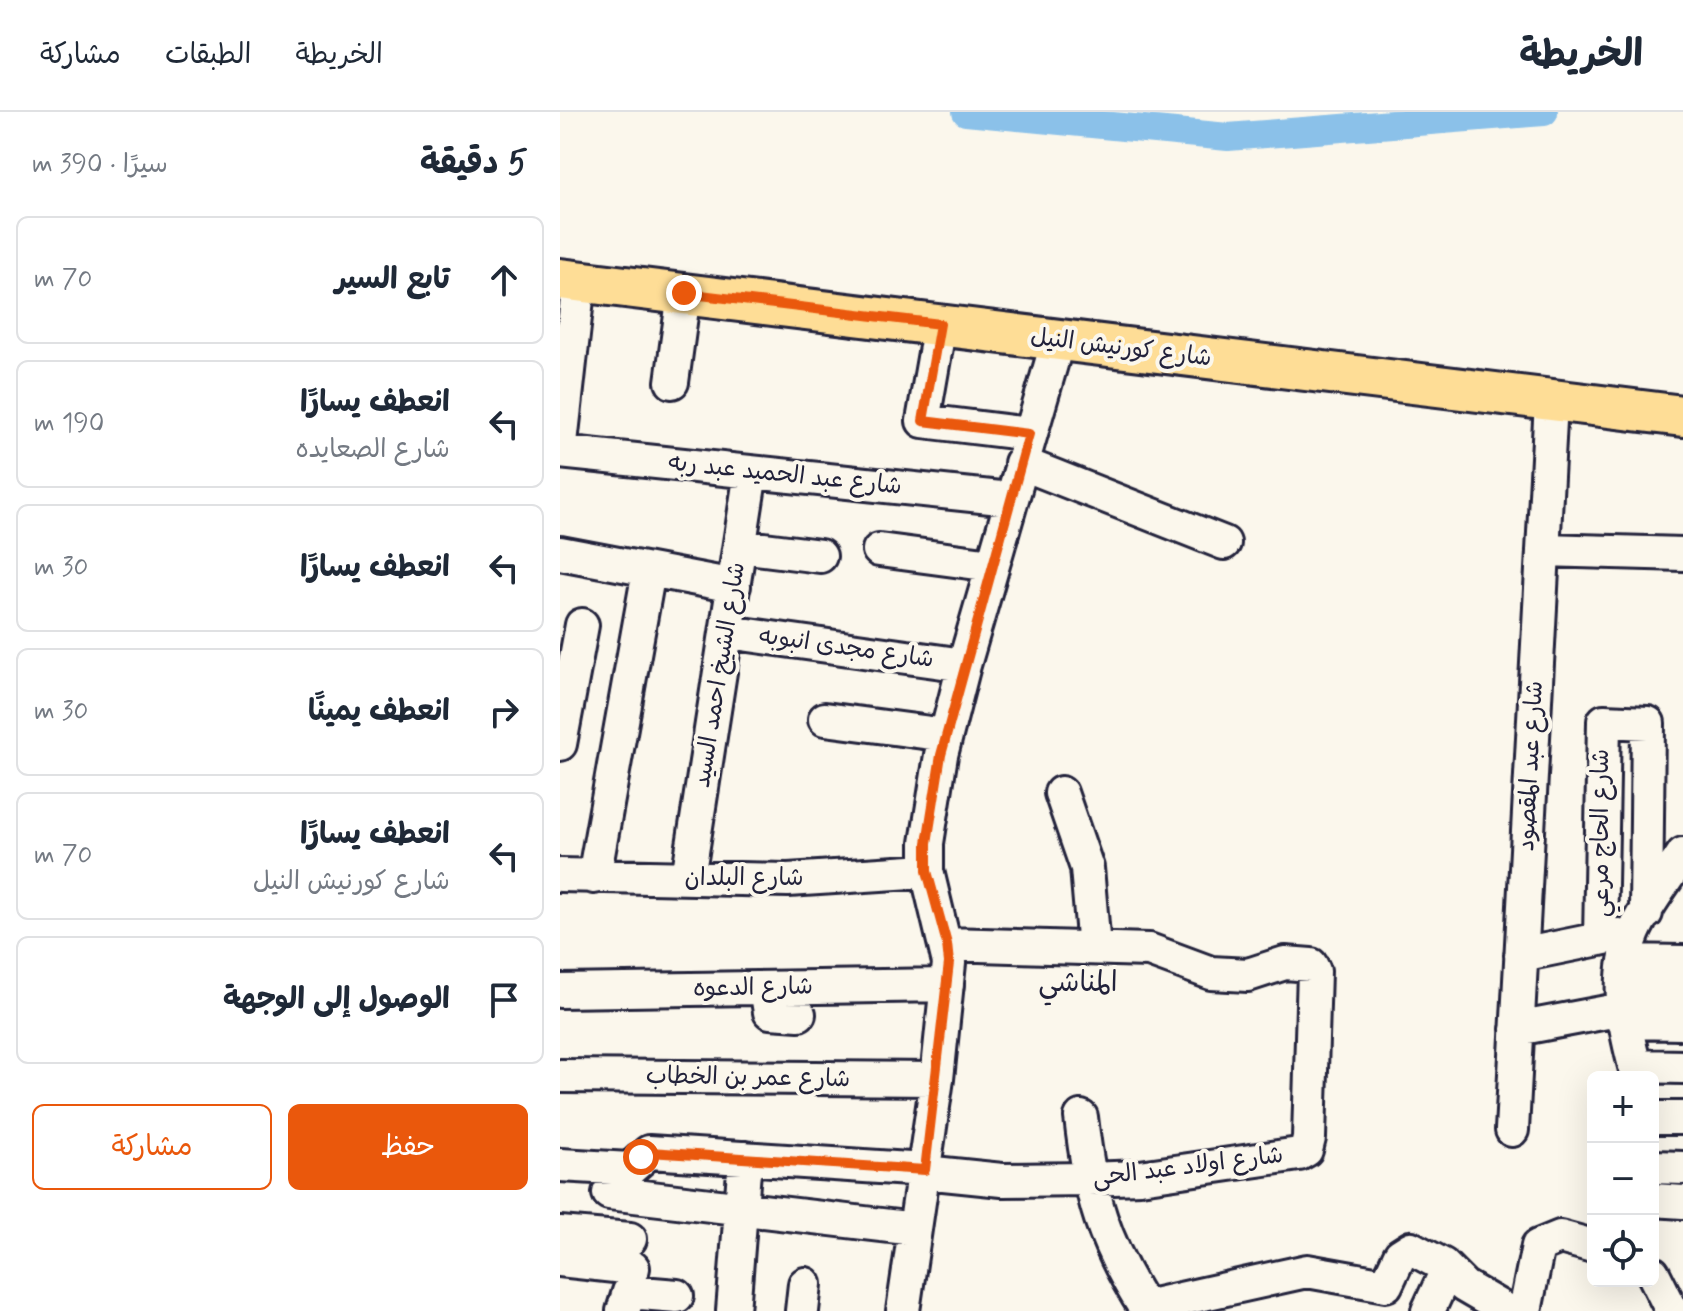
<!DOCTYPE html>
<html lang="ar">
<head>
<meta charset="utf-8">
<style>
  :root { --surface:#fff; --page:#f2f2f3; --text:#1f2937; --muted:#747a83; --line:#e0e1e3; --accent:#ea580c }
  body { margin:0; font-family:Mynerve,"Playpen Sans Arabic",sans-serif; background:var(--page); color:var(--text); direction:rtl }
  .controls { position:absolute; right:24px; bottom:24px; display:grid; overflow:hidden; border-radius:12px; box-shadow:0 8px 32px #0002 }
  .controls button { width:72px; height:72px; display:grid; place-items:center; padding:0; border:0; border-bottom:2px solid var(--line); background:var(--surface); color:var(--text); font:40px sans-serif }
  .stop { position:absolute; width:24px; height:24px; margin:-18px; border:6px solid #ea580c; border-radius:50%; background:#fff }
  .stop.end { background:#ea580c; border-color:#fff; box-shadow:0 2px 8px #0008 }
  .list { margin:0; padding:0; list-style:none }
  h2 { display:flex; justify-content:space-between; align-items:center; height:104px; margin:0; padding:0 32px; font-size:34px }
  h2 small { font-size:26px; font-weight:400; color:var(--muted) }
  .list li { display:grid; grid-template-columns:52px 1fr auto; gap:24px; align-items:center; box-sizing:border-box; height:128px; margin:0 16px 16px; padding:0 16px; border:2px solid var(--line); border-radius:12px }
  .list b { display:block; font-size:30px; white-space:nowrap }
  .list p { margin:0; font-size:26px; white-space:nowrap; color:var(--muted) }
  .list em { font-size:26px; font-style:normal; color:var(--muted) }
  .actions { display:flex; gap:16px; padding:24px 32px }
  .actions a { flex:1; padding:18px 0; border:2px solid var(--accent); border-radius:12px; text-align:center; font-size:28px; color:var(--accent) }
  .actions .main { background:var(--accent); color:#fff }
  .icon { flex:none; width:44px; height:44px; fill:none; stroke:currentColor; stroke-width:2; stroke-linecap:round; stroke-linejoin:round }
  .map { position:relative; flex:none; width:1123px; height:1199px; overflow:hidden; direction:ltr }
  header { display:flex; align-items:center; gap:48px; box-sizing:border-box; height:112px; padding:0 40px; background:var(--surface); border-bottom:2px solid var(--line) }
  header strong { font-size:38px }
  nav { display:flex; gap:44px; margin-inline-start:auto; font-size:28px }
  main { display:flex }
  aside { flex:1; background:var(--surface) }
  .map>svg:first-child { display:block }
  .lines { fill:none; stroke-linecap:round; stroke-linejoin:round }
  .canal { stroke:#8bc1e9; stroke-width:28 }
  .minor-casing { stroke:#22223b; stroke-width:38 }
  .major-casing { stroke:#22223b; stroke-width:46 }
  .minor { stroke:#fbf7ec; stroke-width:32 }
  .major { stroke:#fedd96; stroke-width:40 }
  .route { stroke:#ea580c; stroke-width:10 }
  .labels { text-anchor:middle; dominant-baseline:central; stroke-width:8; stroke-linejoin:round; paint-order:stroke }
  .street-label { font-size:24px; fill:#22223b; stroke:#fbf7ec }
  .quarter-label { font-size:28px; fill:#22223b; stroke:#fbf7ec }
</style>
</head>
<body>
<header>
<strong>الخريطة</strong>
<nav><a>الخريطة</a><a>الطبقات</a><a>مشاركة</a></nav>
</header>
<main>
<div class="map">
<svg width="1123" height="1199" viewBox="0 0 1123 1199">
  <rect width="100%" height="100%" fill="#fbf7ec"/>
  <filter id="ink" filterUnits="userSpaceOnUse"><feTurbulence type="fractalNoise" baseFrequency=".0125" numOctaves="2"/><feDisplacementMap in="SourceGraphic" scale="16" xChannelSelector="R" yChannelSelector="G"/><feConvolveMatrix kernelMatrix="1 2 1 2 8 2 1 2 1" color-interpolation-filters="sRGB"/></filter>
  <g filter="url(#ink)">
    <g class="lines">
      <path class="canal" d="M 406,0 L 668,25 L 984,0"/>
      <defs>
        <path id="minor" d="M 380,212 L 363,309 L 469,322
          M 112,270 L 124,181
          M 0,340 L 450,387
          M 0,340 L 19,169
          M 461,351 L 664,431
          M 180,434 L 260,444
          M 319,438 L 432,453
          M 983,438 L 1123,442
          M 0,441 L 174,474
          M 168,520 L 404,553
          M 265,607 L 386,623
          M 0,632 L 22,513
          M 501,681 L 527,756 L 534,836
          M 0,763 L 228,768 L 367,759
          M 34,765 L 89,459
          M 128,766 L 191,360
          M 1040,827 L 1044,609 L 1088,611 L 1086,801
          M 961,843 L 1059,823
          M 1065,849 L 1123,850
          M 206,876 L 210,900 L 239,902
          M 0,879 L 387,873
          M 1064,879 L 1123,880
          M 1064,910 L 1123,911
          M 957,917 L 1063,897
          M 1075,954 L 1123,955
          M 0,964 L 377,967
          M 1078,965 C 1065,920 1053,866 1074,820 C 1086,793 1107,767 1123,742
          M 521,1005 C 530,1086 543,1130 587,1199
          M 1093,1006 L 1123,1006
          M 952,1018 L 991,290
          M 0,1053 L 70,1057 L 89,1040 L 365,1058
          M 1093,1055 L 1123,1056
          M 364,1060 L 442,1068 L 528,1067 L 580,1065 L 739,1042 L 746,1038 L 749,1026 L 754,859 L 751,853 L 725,851 L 688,863 L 651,861 L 589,838 L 387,832
          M 49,1081 L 355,1117
          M 1093,1088 L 1123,1090
          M 0,1121 L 70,1127
          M 0,1148 L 73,1156
          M 1093,1161 L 1112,1199
          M 63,1199 L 69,1180 L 117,1184
          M 173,1199 L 185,1046
          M 242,1199 L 245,1172
          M 343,1199 L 377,967 L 389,851 L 367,759 L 367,731 L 381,643 L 404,553 L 498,228
          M 587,1199 L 593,1193 L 747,1159 L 826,1173 L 840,1143 L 851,1136 L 883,1153 L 904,1174 L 947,1199
          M 868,1199 L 887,1158
          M 965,1199 L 978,1134 L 1000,1125 L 1033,1134"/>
        <path id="major" d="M 0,167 L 1123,304"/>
      </defs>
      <use href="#minor" class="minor-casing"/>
      <use href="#major" class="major-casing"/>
      <use href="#minor" class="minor"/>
      <use href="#major" class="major"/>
    </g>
  </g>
  <g class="lines" filter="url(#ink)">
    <path class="route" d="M 81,1045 L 89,1040 L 365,1058 L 389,851 L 387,832 L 367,759 L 367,731 L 381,643 L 469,322 L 363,309 L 380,212 L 124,181"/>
  </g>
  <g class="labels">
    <g class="street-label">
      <text transform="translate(561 236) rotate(7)">شارع كورنيش النيل</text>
      <text transform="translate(225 363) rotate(6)">شارع عبد الحميد عبد ربه</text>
      <text transform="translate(286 536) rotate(8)">شارع مجدى انبوبه</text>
      <text transform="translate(160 563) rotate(-81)">شارع الشيخ احمد السيد</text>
      <text transform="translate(971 654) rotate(-87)">شارع عبد المقصود</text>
      <text transform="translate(1041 721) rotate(-90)">شارع الحاج مرعي</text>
      <text x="184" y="766">شارع البلدان</text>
      <text transform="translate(193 876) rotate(-1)">شارع الدعوه</text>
      <text transform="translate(188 966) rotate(1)">شارع عمر بن الخطاب</text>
      <text transform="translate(628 1055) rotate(-7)">شارع اولاد عبد الحى</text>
    </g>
    <g class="quarter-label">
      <text x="518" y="871">المناشي</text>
    </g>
  </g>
</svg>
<div class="controls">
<button>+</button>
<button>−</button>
<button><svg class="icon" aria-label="locate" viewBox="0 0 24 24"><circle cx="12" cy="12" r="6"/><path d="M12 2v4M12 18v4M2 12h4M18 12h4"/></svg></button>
</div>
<div class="stop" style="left:81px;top:1045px"></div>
<div class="stop end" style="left:124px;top:181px"></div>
</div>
<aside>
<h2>5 دقيقة<small>سيرًا · 390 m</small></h2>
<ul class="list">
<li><svg class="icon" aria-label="ahead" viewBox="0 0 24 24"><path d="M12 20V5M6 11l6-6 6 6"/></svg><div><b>تابع السير</b></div><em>70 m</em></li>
<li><svg class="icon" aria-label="left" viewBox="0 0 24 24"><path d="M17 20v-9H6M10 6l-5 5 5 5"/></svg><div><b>انعطف يسارًا</b><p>شارع الصعايده</p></div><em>190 m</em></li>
<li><svg class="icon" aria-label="left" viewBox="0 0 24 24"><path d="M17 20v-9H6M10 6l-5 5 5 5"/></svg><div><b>انعطف يسارًا</b></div><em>30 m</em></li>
<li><svg class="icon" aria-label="right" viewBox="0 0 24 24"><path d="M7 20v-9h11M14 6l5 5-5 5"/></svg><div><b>انعطف يمينًا</b></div><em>30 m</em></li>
<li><svg class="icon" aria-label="left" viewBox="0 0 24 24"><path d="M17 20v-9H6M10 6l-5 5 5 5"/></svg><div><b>انعطف يسارًا</b><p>شارع كورنيش النيل</p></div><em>70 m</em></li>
<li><svg class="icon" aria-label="arrive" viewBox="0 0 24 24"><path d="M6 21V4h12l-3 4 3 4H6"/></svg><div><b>الوصول إلى الوجهة</b></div></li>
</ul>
<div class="actions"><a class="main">حفظ</a><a>مشاركة</a></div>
</aside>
</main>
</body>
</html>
